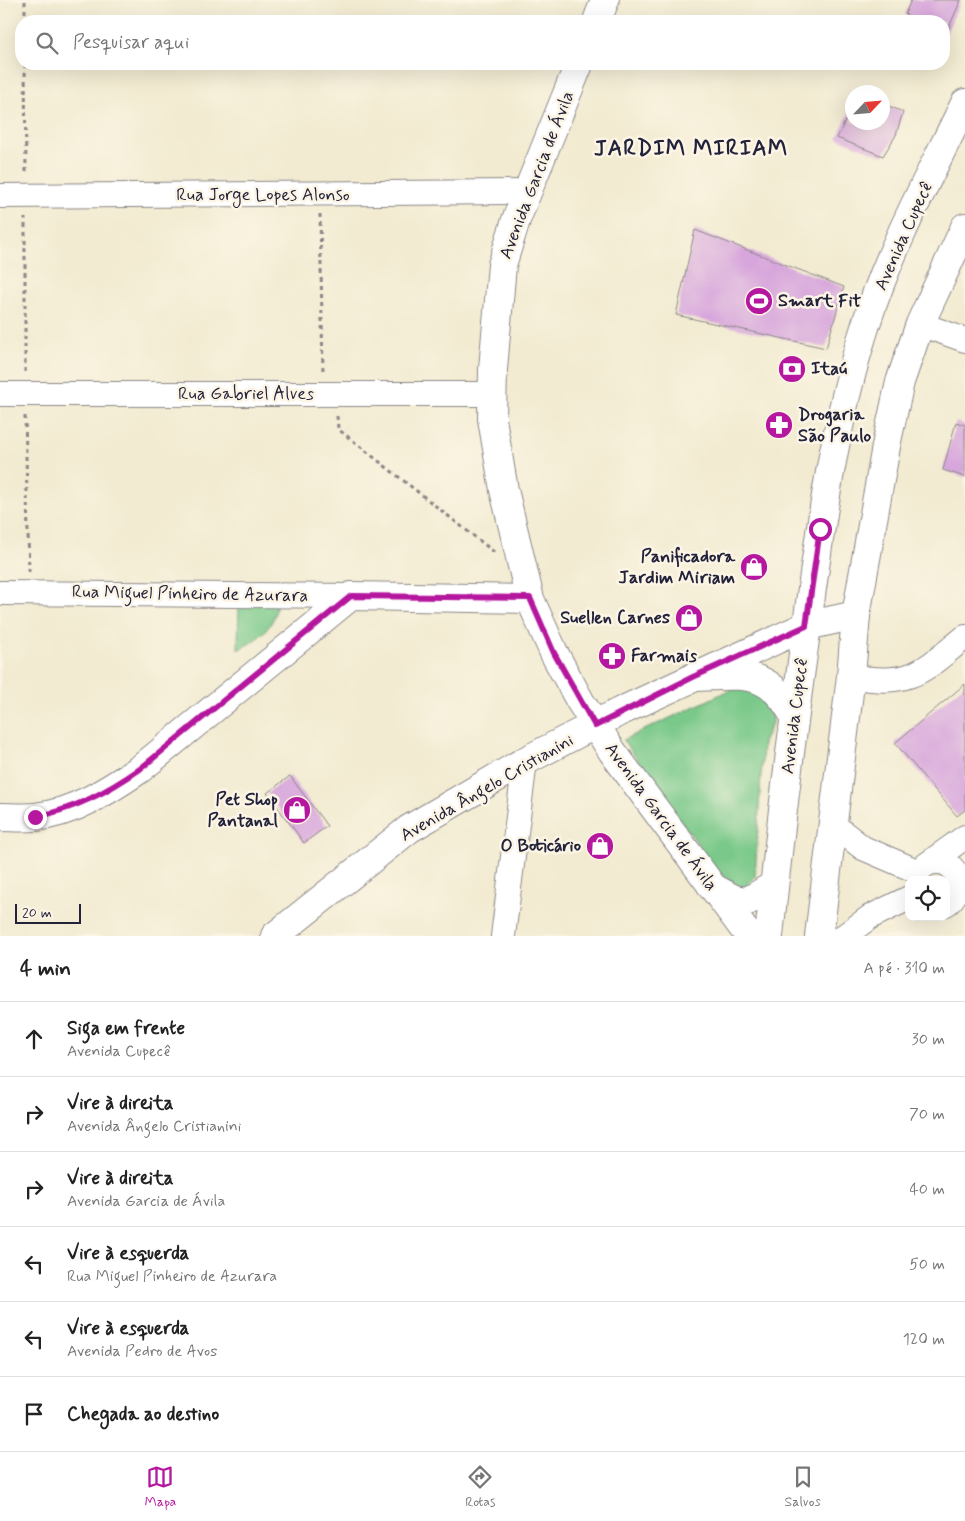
<!DOCTYPE html>
<html lang="pt">
<head>
<meta charset="utf-8">
<style>
  :root { --surface:#fff; --page:#f6f6f6; --text:#222; --muted:#767676; --line:#e0e0e0; --accent:#b5179e }
  body { margin:0; font-family:Mynerve,sans-serif; background:var(--page); color:var(--text) }
  .controls { position:absolute; right:15px; bottom:15px; display:grid; overflow:hidden; border-radius:10px; box-shadow:0 5px 20px #0002 }
  .controls button { width:45px; height:45px; display:grid; place-items:center; padding:0; border:0; border-bottom:1px solid var(--line); background:var(--surface); color:var(--text); font:25px sans-serif }
  .compass { position:absolute; left:845px; top:85px; width:45px; height:45px; border-radius:50%; background:var(--surface); box-shadow:0 5px 20px #0002; rotate:64deg }
  .scale { position:absolute; left:15px; bottom:12px; width:66px; box-sizing:border-box; padding-left:5px; border:2px solid #22223b; border-top:0; font-size:14px; line-height:18px; white-space:nowrap; color:#22223b; -webkit-text-stroke:4px #fcf5e5; paint-order:stroke }
  .stop { position:absolute; width:15px; height:15px; margin:-11px; border:4px solid #b5179e; border-radius:50%; background:#fff }
  .stop.end { background:#b5179e; border-color:#fff; box-shadow:0 1px 5px #0008 }
  .list { margin:0; padding:0; list-style:none }
  h2 { display:flex; justify-content:space-between; align-items:center; height:65px; margin:0; padding:0 20px; font-size:21px }
  h2 small { font-size:16px; font-weight:400; color:var(--muted) }
  .list li { display:grid; grid-template-columns:32px 1fr auto; gap:15px; align-items:center; box-sizing:border-box; height:75px; padding:0 20px; border-top:1px solid var(--line) }
  .list b { display:block; font-size:19px; white-space:nowrap }
  .list p { margin:0; font-size:16px; white-space:nowrap; color:var(--muted) }
  .list em { font-size:16px; font-style:normal; color:var(--muted) }
  .icon { flex:none; width:28px; height:28px; fill:none; stroke:currentColor; stroke-width:2; stroke-linecap:round; stroke-linejoin:round }
  .map { position:relative; flex:none; width:965px; height:936px; overflow:hidden }
  .search { position:absolute; background:var(--surface); box-shadow:0 5px 20px #0002; left:15px; right:15px; top:15px; height:55px; display:flex; align-items:center; gap:12px; box-sizing:border-box; padding:0 18px; border-radius:20px; color:var(--muted); font-size:19px }
  .sheet { height:515px; background:var(--surface) }
  nav { display:flex; justify-content:space-around; align-items:center; box-sizing:border-box; height:70px; border-top:1px solid var(--line); background:var(--surface); font-size:14px; color:var(--muted) }
  nav a { display:grid; justify-items:center; gap:2px }
  nav .on { color:var(--accent) }
  .map>svg:first-child { display:block }
  .green { fill:#7ac98a; stroke:#4e7662 }
  .building { fill:#d7a6dc }
  .lines { fill:none; stroke-linecap:round; stroke-linejoin:round }
  .minor-casing { stroke:#8a8686; stroke-width:26 }
  .tertiary-casing { stroke:#8a8686; stroke-width:30 }
  .primary-casing { stroke:#8a8686; stroke-width:30 }
  .path { stroke:#8a8686; stroke-width:3; stroke-dasharray:4 4; stroke-linecap:butt }
  .minor { stroke:#fff; stroke-width:24 }
  .tertiary { stroke:#fff; stroke-width:28 }
  .primary { stroke:#fff; stroke-width:28 }
  .route { stroke:#b5179e; stroke-width:6 }
  .labels { text-anchor:middle; dominant-baseline:central; stroke-width:5; stroke-linejoin:round; paint-order:stroke }
  .street-label { font-size:18px; fill:#22223b; stroke:#fcf5e5 }
  .poi-label { font-size:18px; font-weight:bold; fill:#22223b; stroke:#fcf5e5; text-anchor:start }
  .district-label { font-size:22px; font-weight:bold; letter-spacing:1px; fill:#22223b; stroke:#fcf5e5 }
</style>
</head>
<body>
<div class="map">
<svg width="965" height="936" viewBox="0 0 965 936">
  <rect width="100%" height="100%" fill="#fcf5e5"/>
  <filter id="ink" filterUnits="userSpaceOnUse"><feTurbulence type="fractalNoise" baseFrequency=".02" numOctaves="2"/><feDisplacementMap in="SourceGraphic" scale="10" xChannelSelector="R" yChannelSelector="G"/><feConvolveMatrix kernelMatrix="1 2 1 2 8 2 1 2 1" color-interpolation-filters="sRGB"/></filter>
  <filter id="wash" filterUnits="userSpaceOnUse"><feTurbulence type="fractalNoise" baseFrequency=".0096" numOctaves="4" result="noise"/><feDisplacementMap in="SourceGraphic" scale="20" xChannelSelector="R" yChannelSelector="G"/><feGaussianBlur stdDeviation="1.12" result="paint"/><feColorMatrix in="noise" values="0 0 0 0 0 0 0 0 0 0 0 0 0 0 0 0 0 1.4 0 .05"/><feComposite in="paint" operator="in"/></filter>
  <g filter="url(#wash)">
    <rect width="100%" height="100%" fill="#f2ebd1"/>
    <path class="green" d="M 239,594 L 276,597 C 279,624 261,638 238,650 Z
      M 734,688 L 765,694 L 771,703 L 772,723 L 763,743 L 755,877 L 745,887 L 739,888 L 725,882 L 623,740 Z"/>
    <g id="blocks">
      <path class="building" d="M 911,0 L 961,0 L 944,38 L 944,21 L 916,21 L 905,14 Z
        M 882,103 L 903,112 L 896,135 L 883,156 L 837,138 L 852,107 L 852,122 L 882,122 Z
        M 695,230 L 844,287 L 826,348 L 676,315 Z
        M 956,422 L 965,425 L 965,477 L 943,470 Z
        M 965,684 L 965,810 L 957,816 L 895,743 Z
        M 290,776 L 327,826 L 304,843 L 267,793 Z"/>
    </g>
  </g>
  <g filter="url(#ink)">
    <use href="#blocks" fill-opacity="0" stroke="#8a8686" stroke-width="1"/>
    <g class="lines">
      <defs>
        <path id="minor" d="M 0,196 L 526,192
          M 920,324 L 965,340
          M 0,394 L 492,394
          M 0,593 L 351,596
          M 851,676 C 910,687 921,673 965,637
          M 831,823 L 863,848 L 919,872
          M 929,863 C 962,856 965,893 946,904
          M 926,865 L 965,837
          M 503,936 L 525,761
          M 844,936 L 870,917 L 909,898"/>
        <path id="tertiary" d="M 597,21 L 605,0
          M 579,64 L 516,220 L 502,265 L 493,369 L 492,419 L 504,490 L 530,599 L 554,653 L 580,701 L 612,751 L 749,936
          M 0,817 C 11,817 24,818 35,817 C 74,813 109,790 140,769 L 351,596 L 530,599
          M 275,936 L 409,829 L 525,761 L 619,712 L 806,626 L 856,615"/>
        <path id="primary" d="M 693,677 C 742,676 768,667 794,716
          M 712,887 L 734,899 L 748,901 L 774,885
          M 769,936 C 778,847 789,758 801,669 C 817,553 830,436 866,324 C 890,248 930,175 965,103
          M 819,936 L 851,676 L 856,615 L 887,441 L 900,382 L 920,324 L 965,227"/>
      </defs>
      <use href="#minor" class="minor-casing"/>
      <use href="#tertiary" class="tertiary-casing"/>
      <use href="#primary" class="primary-casing"/>
      <path class="path" d="M 25,21 L 25,0
        M 25,64 L 26,174
        M 320,214 L 323,373
        M 25,372 L 25,218
        M 25,416 L 29,572
        M 337,416 L 338,429 L 494,552"/>
      <use href="#minor" class="minor"/>
      <use href="#tertiary" class="tertiary"/>
      <use href="#primary" class="primary"/>
    </g>
  </g>
  <g class="lines" filter="url(#ink)">
    <path class="route" d="M 35,817 C 75,809 107,792 140,769 L 351,596 L 530,598 L 554,653 L 595,726 L 693,677 L 806,626 L 820,529"/>
  </g>
  <defs>
    <symbol id="stadium-disc" viewBox="-11 -11 22 22"><circle r="9.5" fill="#b5179e" stroke="#fcf5e5"/><path d="M0-5a6.5 5 0 1 0 0 10a6.5 5 0 1 0 0-10ZM-3.5-1.8h7v3.6h-7Z" fill="#fff"/></symbol>
    <symbol id="bank-disc" viewBox="-11 -11 22 22"><circle r="9.5" fill="#b5179e" stroke="#fcf5e5"/><path d="M-6-4H6V4H-6ZM0-2.3a2.3 2.3 0 1 0 0 4.6a2.3 2.3 0 1 0 0-4.6Z" fill="#fff"/></symbol>
    <symbol id="pharmacy-disc" viewBox="-11 -11 22 22"><circle r="9.5" fill="#b5179e" stroke="#fcf5e5"/><path d="M-2-6h4v4h4v4h-4v4h-4v-4h-4v-4h4Z" fill="#fff"/></symbol>
    <symbol id="shop-disc" viewBox="-11 -11 22 22"><circle r="9.5" fill="#b5179e" stroke="#fcf5e5"/><path d="M-5-2.5h2.3a2.7 3.5 0 0 1 5.4 0H5L5.5 6h-11ZM-1.5-2.5h3a1.5 2.3 0 0 0-3 0Z" fill="#fff"/></symbol>
  </defs>
  <g fill-rule="evenodd">
    <use href="#stadium-disc" x="743" y="285" width="32" height="32"/>
    <use href="#bank-disc" x="776" y="353" width="32" height="32"/>
    <use href="#pharmacy-disc" x="763" y="409" width="32" height="32"/>
    <use href="#shop-disc" x="738" y="551" width="32" height="32"/>
    <use href="#shop-disc" x="673" y="602" width="32" height="32"/>
    <use href="#pharmacy-disc" x="596" y="640" width="32" height="32"/>
    <use href="#shop-disc" x="281" y="794" width="32" height="32"/>
    <use href="#shop-disc" x="584" y="830" width="32" height="32"/>
  </g>
  <g class="labels">
    <g class="street-label">
      <text transform="translate(537 175) rotate(-69)">Avenida Garcia de Ávila</text>
      <text x="263" y="195">Rua Jorge Lopes Alonso</text>
      <text transform="translate(904 236) rotate(-66)">Avenida Cupecê</text>
      <text x="246" y="394">Rua Gabriel Alves</text>
      <text transform="translate(190 594) rotate(1)">Rua Miguel Pinheiro de Azurara</text>
      <text transform="translate(795 716) rotate(-83)">Avenida Cupecê</text>
      <text transform="translate(487 788) rotate(-30)">Avenida Ângelo Cristianini</text>
      <text transform="translate(661 817) rotate(54)">Avenida Garcia de Ávila</text>
    </g>
    <g class="poi-label">
      <text x="778" y="301">Smart Fit</text>
      <text x="811" y="369">Itaú</text>
      <text x="798" y="415">Drogaria<tspan x="798" dy="21">São Paulo</tspan></text>
      <text x="735" y="557" text-anchor="end">Panificadora<tspan x="735" dy="21">Jardim Miriam</tspan></text>
      <text x="670" y="618" text-anchor="end">Suellen Carnes</text>
      <text x="631" y="656">Farmais</text>
      <text x="278" y="800" text-anchor="end">Pet Shop<tspan x="278" dy="21">Pantanal</tspan></text>
      <text x="581" y="846" text-anchor="end">O Boticário</text>
    </g>
    <g class="district-label">
      <text x="691" y="149">JARDIM MIRIAM</text>
    </g>
  </g>
</svg>
<div class="controls">
<button><svg class="icon" aria-label="locate" viewBox="0 0 24 24"><circle cx="12" cy="12" r="6"/><path d="M12 2v4M12 18v4M2 12h4M18 12h4"/></svg></button>
</div>
<svg class="compass" viewBox="-18 -18 36 36"><path d="M0-13l5 13h-10z" fill="#e53935"/><path d="M0 13l5-13h-10z" fill="#767676"/></svg>
<div class="scale">20 m</div>
<div class="stop" style="left:820px;top:529px"></div>
<div class="stop end" style="left:35px;top:817px"></div>
<div class="search"><svg class="icon" aria-label="search" viewBox="0 0 24 24"><circle cx="10" cy="10" r="6"/><path d="M15 15l6 6"/></svg>Pesquisar aqui</div>
</div>
<section class="sheet">
<h2>4 min<small>A pé · 310 m</small></h2>
<ul class="list">
<li><svg class="icon" aria-label="ahead" viewBox="0 0 24 24"><path d="M12 20V5M6 11l6-6 6 6"/></svg><div><b>Siga em frente</b><p>Avenida Cupecê</p></div><em>30 m</em></li>
<li><svg class="icon" aria-label="right" viewBox="0 0 24 24"><path d="M7 20v-9h11M14 6l5 5-5 5"/></svg><div><b>Vire à direita</b><p>Avenida Ângelo Cristianini</p></div><em>70 m</em></li>
<li><svg class="icon" aria-label="right" viewBox="0 0 24 24"><path d="M7 20v-9h11M14 6l5 5-5 5"/></svg><div><b>Vire à direita</b><p>Avenida Garcia de Ávila</p></div><em>40 m</em></li>
<li><svg class="icon" aria-label="left" viewBox="0 0 24 24"><path d="M17 20v-9H6M10 6l-5 5 5 5"/></svg><div><b>Vire à esquerda</b><p>Rua Miguel Pinheiro de Azurara</p></div><em>50 m</em></li>
<li><svg class="icon" aria-label="left" viewBox="0 0 24 24"><path d="M17 20v-9H6M10 6l-5 5 5 5"/></svg><div><b>Vire à esquerda</b><p>Avenida Pedro de Avos</p></div><em>120 m</em></li>
<li><svg class="icon" aria-label="arrive" viewBox="0 0 24 24"><path d="M6 21V4h12l-3 4 3 4H6"/></svg><div><b>Chegada ao destino</b></div></li>
</ul>
</section>
<nav>
<a class="on"><svg class="icon" aria-label="map" viewBox="0 0 24 24"><path d="M3 6l6-2 6 2 6-2v14l-6 2-6-2-6 2zM9 4v14M15 6v14"/></svg>Mapa</a>
<a><svg class="icon" aria-label="directions" viewBox="0 0 24 24"><path d="M12 3l9 9-9 9-9-9zM9 14v-3h6M13 9l2 2-2 2"/></svg>Rotas</a>
<a><svg class="icon" aria-label="saved" viewBox="0 0 24 24"><path d="M7 4h10v16l-5-4-5 4z"/></svg>Salvos</a>
</nav>
</body>
</html>
